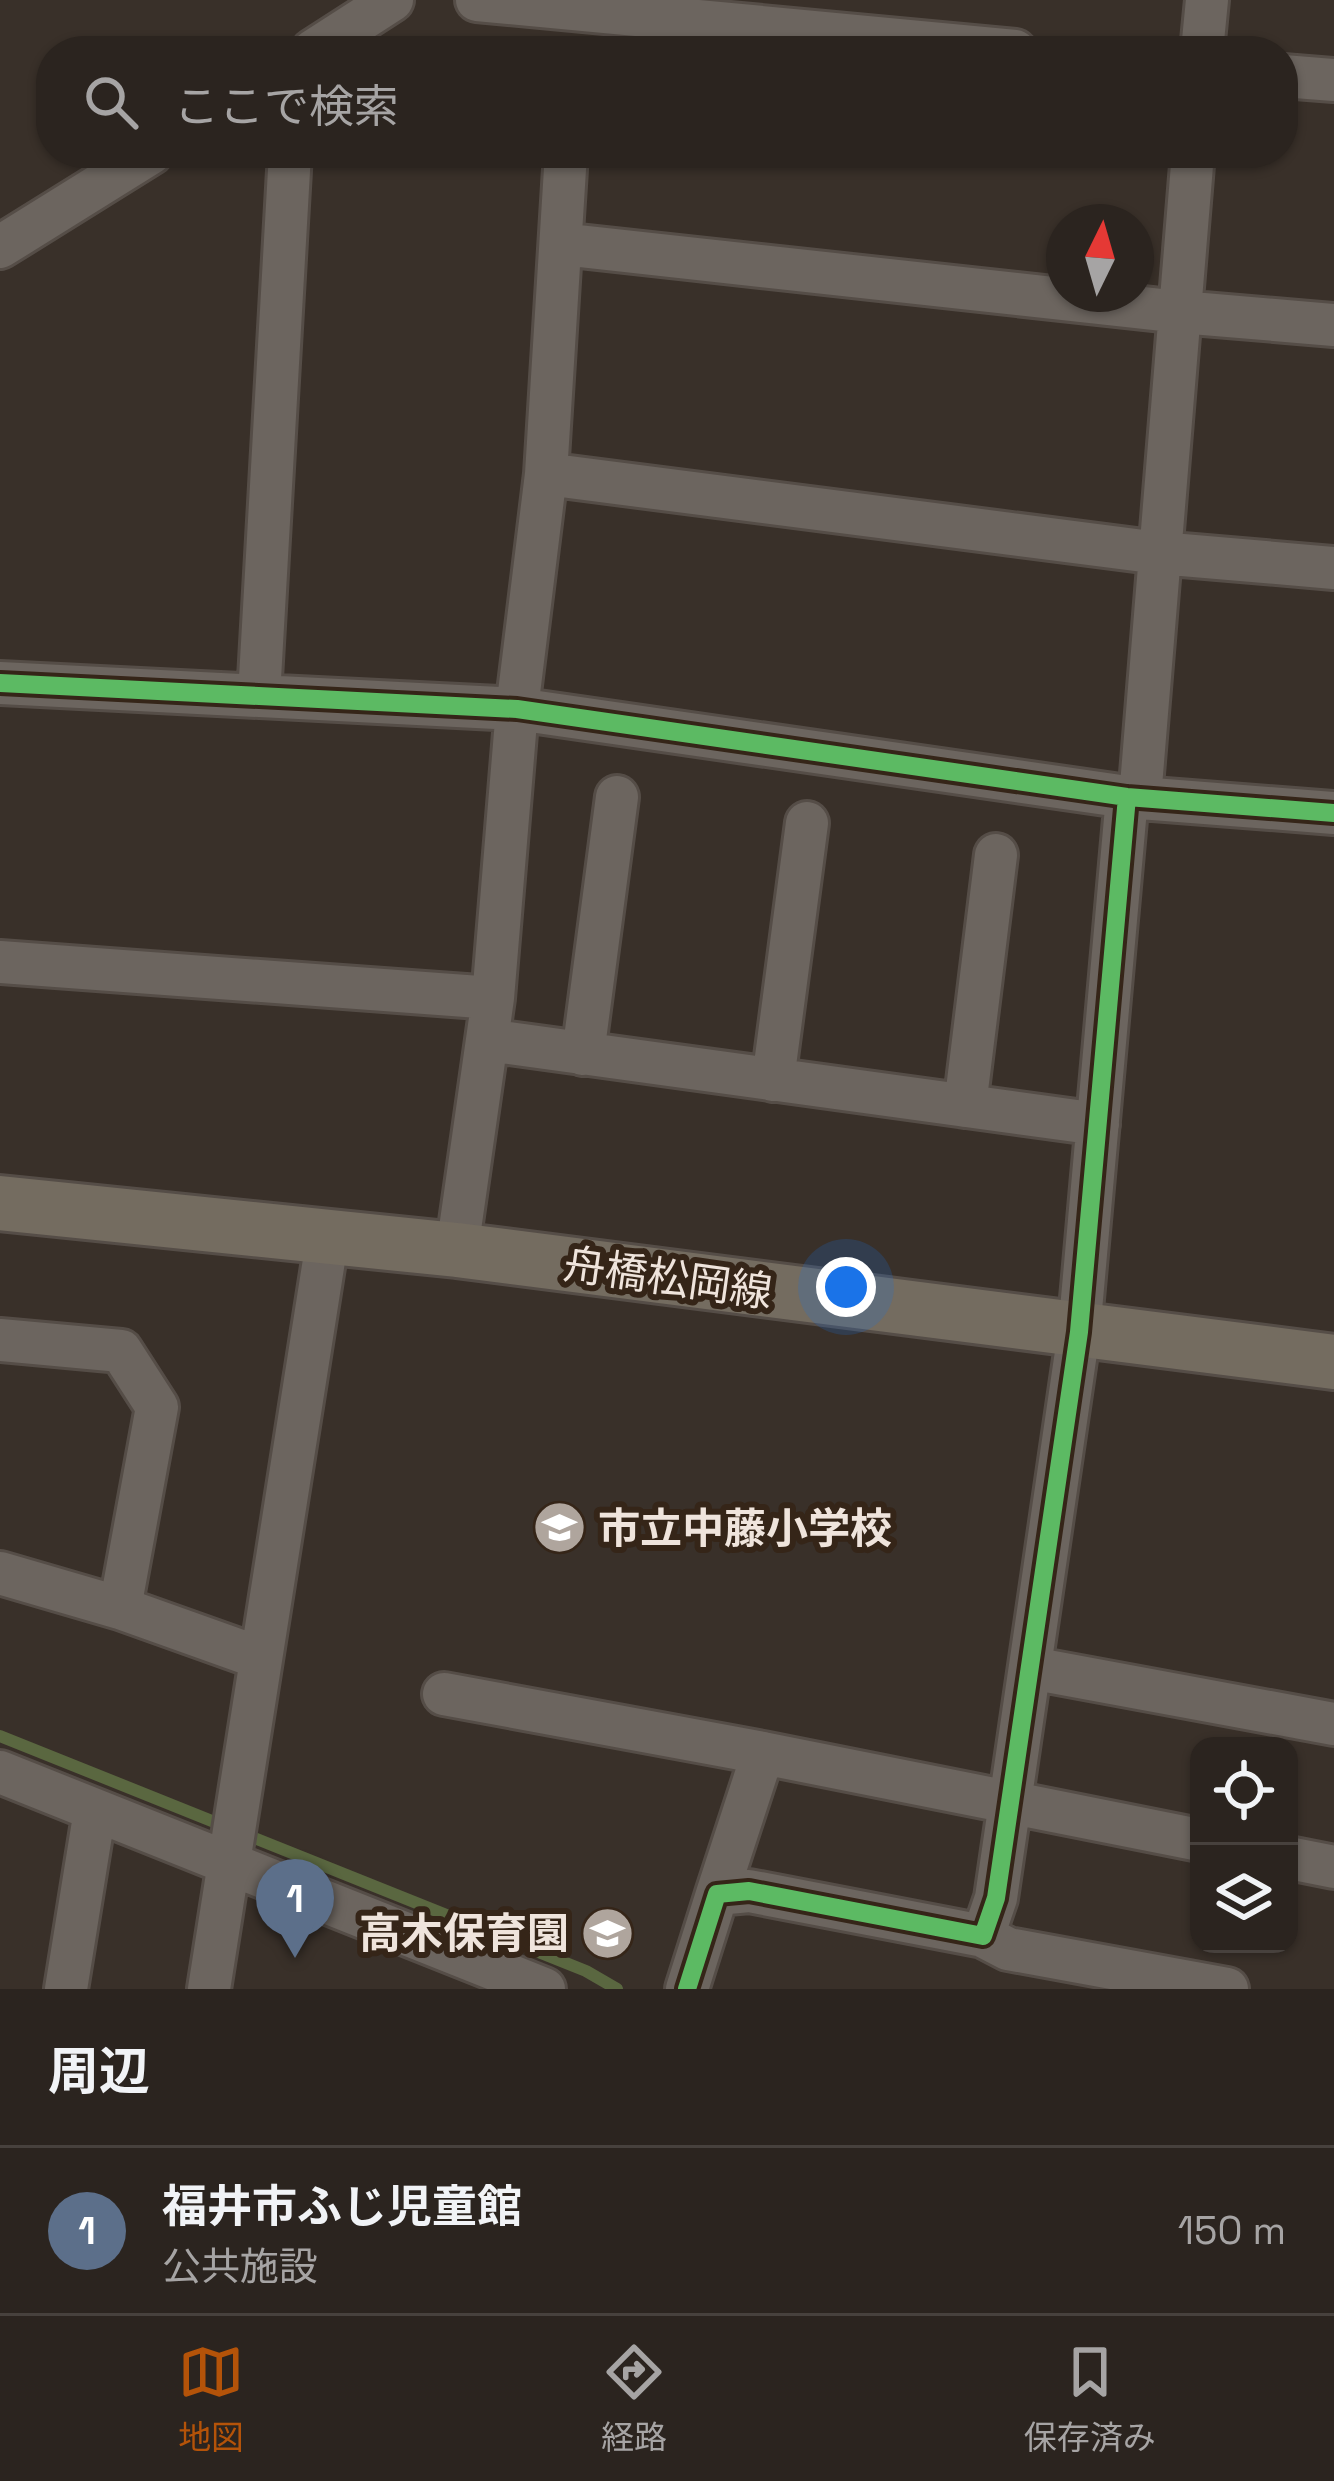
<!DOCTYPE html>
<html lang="ja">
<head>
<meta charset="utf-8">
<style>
  :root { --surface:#2b241f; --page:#37302c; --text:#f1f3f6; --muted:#a6a4a4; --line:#47413d; --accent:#b45309 }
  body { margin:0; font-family:"Space Grotesk","Noto Sans JP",sans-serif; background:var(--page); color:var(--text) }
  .controls { position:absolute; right:36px; bottom:36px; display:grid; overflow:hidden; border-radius:24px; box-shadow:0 3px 9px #0004 }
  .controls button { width:108px; height:108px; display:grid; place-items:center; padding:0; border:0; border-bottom:3px solid var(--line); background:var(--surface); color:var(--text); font:60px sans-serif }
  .compass { position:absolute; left:1046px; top:204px; width:108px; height:108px; border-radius:50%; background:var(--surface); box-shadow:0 3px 9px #0004; rotate:5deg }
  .you { position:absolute; left:846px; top:1287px; width:42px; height:42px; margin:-30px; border:9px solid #fff; border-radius:50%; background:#1a73e8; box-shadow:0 0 0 18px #1a73e833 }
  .badge { display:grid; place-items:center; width:78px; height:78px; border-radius:50%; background:var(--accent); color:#fff; font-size:39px; font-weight:700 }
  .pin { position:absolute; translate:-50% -99px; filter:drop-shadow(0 3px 6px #0008) }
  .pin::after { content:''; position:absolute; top:63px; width:42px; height:36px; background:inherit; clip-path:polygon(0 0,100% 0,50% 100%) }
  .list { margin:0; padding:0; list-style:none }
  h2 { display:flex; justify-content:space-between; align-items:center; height:156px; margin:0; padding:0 48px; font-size:51px }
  h2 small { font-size:39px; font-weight:400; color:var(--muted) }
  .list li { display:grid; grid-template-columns:78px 1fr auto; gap:36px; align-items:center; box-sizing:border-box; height:168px; padding:0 48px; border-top:3px solid var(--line) }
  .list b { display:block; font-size:45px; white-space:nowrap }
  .list p { margin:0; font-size:39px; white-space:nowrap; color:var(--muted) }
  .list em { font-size:39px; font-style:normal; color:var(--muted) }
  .icon { flex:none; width:66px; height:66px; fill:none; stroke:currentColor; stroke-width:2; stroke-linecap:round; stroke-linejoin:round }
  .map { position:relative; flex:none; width:1334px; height:1989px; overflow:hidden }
  .search { position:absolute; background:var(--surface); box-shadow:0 3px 9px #0004; left:36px; right:36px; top:36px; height:132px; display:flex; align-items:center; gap:30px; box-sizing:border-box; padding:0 42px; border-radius:48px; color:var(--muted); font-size:45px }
  .sheet { height:324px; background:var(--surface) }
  nav { display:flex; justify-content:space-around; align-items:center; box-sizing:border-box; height:168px; border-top:3px solid var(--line); background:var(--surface); font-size:33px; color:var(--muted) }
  nav a { display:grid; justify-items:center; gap:6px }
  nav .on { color:var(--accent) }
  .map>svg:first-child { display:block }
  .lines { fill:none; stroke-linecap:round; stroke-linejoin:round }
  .stream { stroke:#5a6740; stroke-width:12 }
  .minor-casing { stroke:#554d47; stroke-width:48 }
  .major-casing { stroke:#554d47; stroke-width:60 }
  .minor { stroke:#6c655f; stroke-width:42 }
  .major { stroke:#746c60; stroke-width:54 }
  .cycleway-casing { stroke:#352518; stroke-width:26 }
  .cycleway { stroke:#5cba63; stroke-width:18 }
  .labels { text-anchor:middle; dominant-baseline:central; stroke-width:12; stroke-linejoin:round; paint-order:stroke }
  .street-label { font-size:42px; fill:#efe4dc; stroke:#352518 }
  .poi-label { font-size:42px; font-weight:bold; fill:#efe4dc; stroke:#352518; text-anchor:start }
</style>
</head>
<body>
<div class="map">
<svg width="1334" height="1989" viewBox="0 0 1334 1989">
  <rect width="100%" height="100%" fill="#393029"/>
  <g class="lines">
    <path class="stream" d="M 0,1736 L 586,1971 L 617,1989"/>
    <defs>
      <path id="minor" d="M 477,0 L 1015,51
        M 313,51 L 392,0
        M 1202,51 L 1207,0
        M 1283,76 L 1334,80
        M 561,244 L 1180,312 L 1334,325
        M 0,247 L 151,153
        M 546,474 L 1159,553 L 1334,568
        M 0,683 L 517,709 L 1127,797 L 1334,813
        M 259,696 L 290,153
        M 1140,798 L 1193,153
        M 0,962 L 493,998
        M 487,1040 L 1098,1124
        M 583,1054 L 617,797
        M 773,1080 L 807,823
        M 965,1106 L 996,855
        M 457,1250 L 493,998 L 517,709 L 546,474 L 566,153
        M 0,1340 L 121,1351 L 157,1407 L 120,1608
        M 0,1573 L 120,1608 L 260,1658
        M 1031,1668 L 1334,1724
        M 444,1694 L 763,1753
        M 0,1772 L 544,1989
        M 1289,1858 L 1334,1867
        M 717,1894 L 763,1753 L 1199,1840
        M 983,1936 L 1008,1949 L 1227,1989
        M 66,1989 L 95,1810
        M 209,1989 L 328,1235
        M 687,1989 L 717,1894 L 749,1891 L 983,1936 L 996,1898 L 1079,1332 L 1127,797"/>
      <path id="major" d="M 0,1203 L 457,1250 L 1334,1362"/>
    </defs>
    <use href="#minor" class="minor-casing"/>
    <use href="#major" class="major-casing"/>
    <use href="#minor" class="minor"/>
    <use href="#major" class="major"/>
    <defs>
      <path id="cycleway" d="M 0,683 L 517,709 L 1127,797 L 1334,813
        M 687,1989 L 717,1894 L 749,1891 L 983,1936 L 996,1898 L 1079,1332 L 1127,797"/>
    </defs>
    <use href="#cycleway" class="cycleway-casing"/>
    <use href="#cycleway" class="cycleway"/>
  </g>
  <defs>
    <symbol id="school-disc" viewBox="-11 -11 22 22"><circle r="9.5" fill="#afa59d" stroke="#352518"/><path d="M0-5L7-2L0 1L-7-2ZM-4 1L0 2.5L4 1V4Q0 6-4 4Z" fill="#fff"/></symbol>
  </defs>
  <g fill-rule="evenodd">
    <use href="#school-disc" x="530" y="1498" width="59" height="59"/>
    <use href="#school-disc" x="578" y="1904" width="59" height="59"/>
  </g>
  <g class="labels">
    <g class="street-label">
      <text transform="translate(668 1278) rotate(8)">舟橋松岡線</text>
    </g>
    <g class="poi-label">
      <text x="598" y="1528">市立中藤小学校</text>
      <text x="569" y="1933" text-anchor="end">高木保育園</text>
    </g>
  </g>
</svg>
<div class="controls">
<button><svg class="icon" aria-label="locate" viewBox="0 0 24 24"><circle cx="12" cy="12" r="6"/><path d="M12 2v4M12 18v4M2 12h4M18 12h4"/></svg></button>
<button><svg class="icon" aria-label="layers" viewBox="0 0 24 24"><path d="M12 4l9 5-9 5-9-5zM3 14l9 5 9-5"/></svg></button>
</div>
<svg class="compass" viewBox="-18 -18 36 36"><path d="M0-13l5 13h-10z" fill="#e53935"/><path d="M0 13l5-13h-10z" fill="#a6a4a4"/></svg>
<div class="you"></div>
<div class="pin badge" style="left:295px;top:1958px;background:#5c6f8a">1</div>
<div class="search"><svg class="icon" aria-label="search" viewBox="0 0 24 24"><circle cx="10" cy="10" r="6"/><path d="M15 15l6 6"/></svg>ここで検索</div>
</div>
<section class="sheet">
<h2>周辺<small></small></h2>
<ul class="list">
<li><span class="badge" style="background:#5c6f8a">1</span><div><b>福井市ふじ児童館</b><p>公共施設</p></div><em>150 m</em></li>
</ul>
</section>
<nav>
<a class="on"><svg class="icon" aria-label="map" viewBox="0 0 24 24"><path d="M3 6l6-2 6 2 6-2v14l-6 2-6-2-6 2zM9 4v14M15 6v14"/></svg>地図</a>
<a><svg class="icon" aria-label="directions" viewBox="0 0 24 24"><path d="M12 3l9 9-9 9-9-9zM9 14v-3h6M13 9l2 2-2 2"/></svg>経路</a>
<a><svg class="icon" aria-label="saved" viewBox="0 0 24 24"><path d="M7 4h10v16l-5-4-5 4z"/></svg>保存済み</a>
</nav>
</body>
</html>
